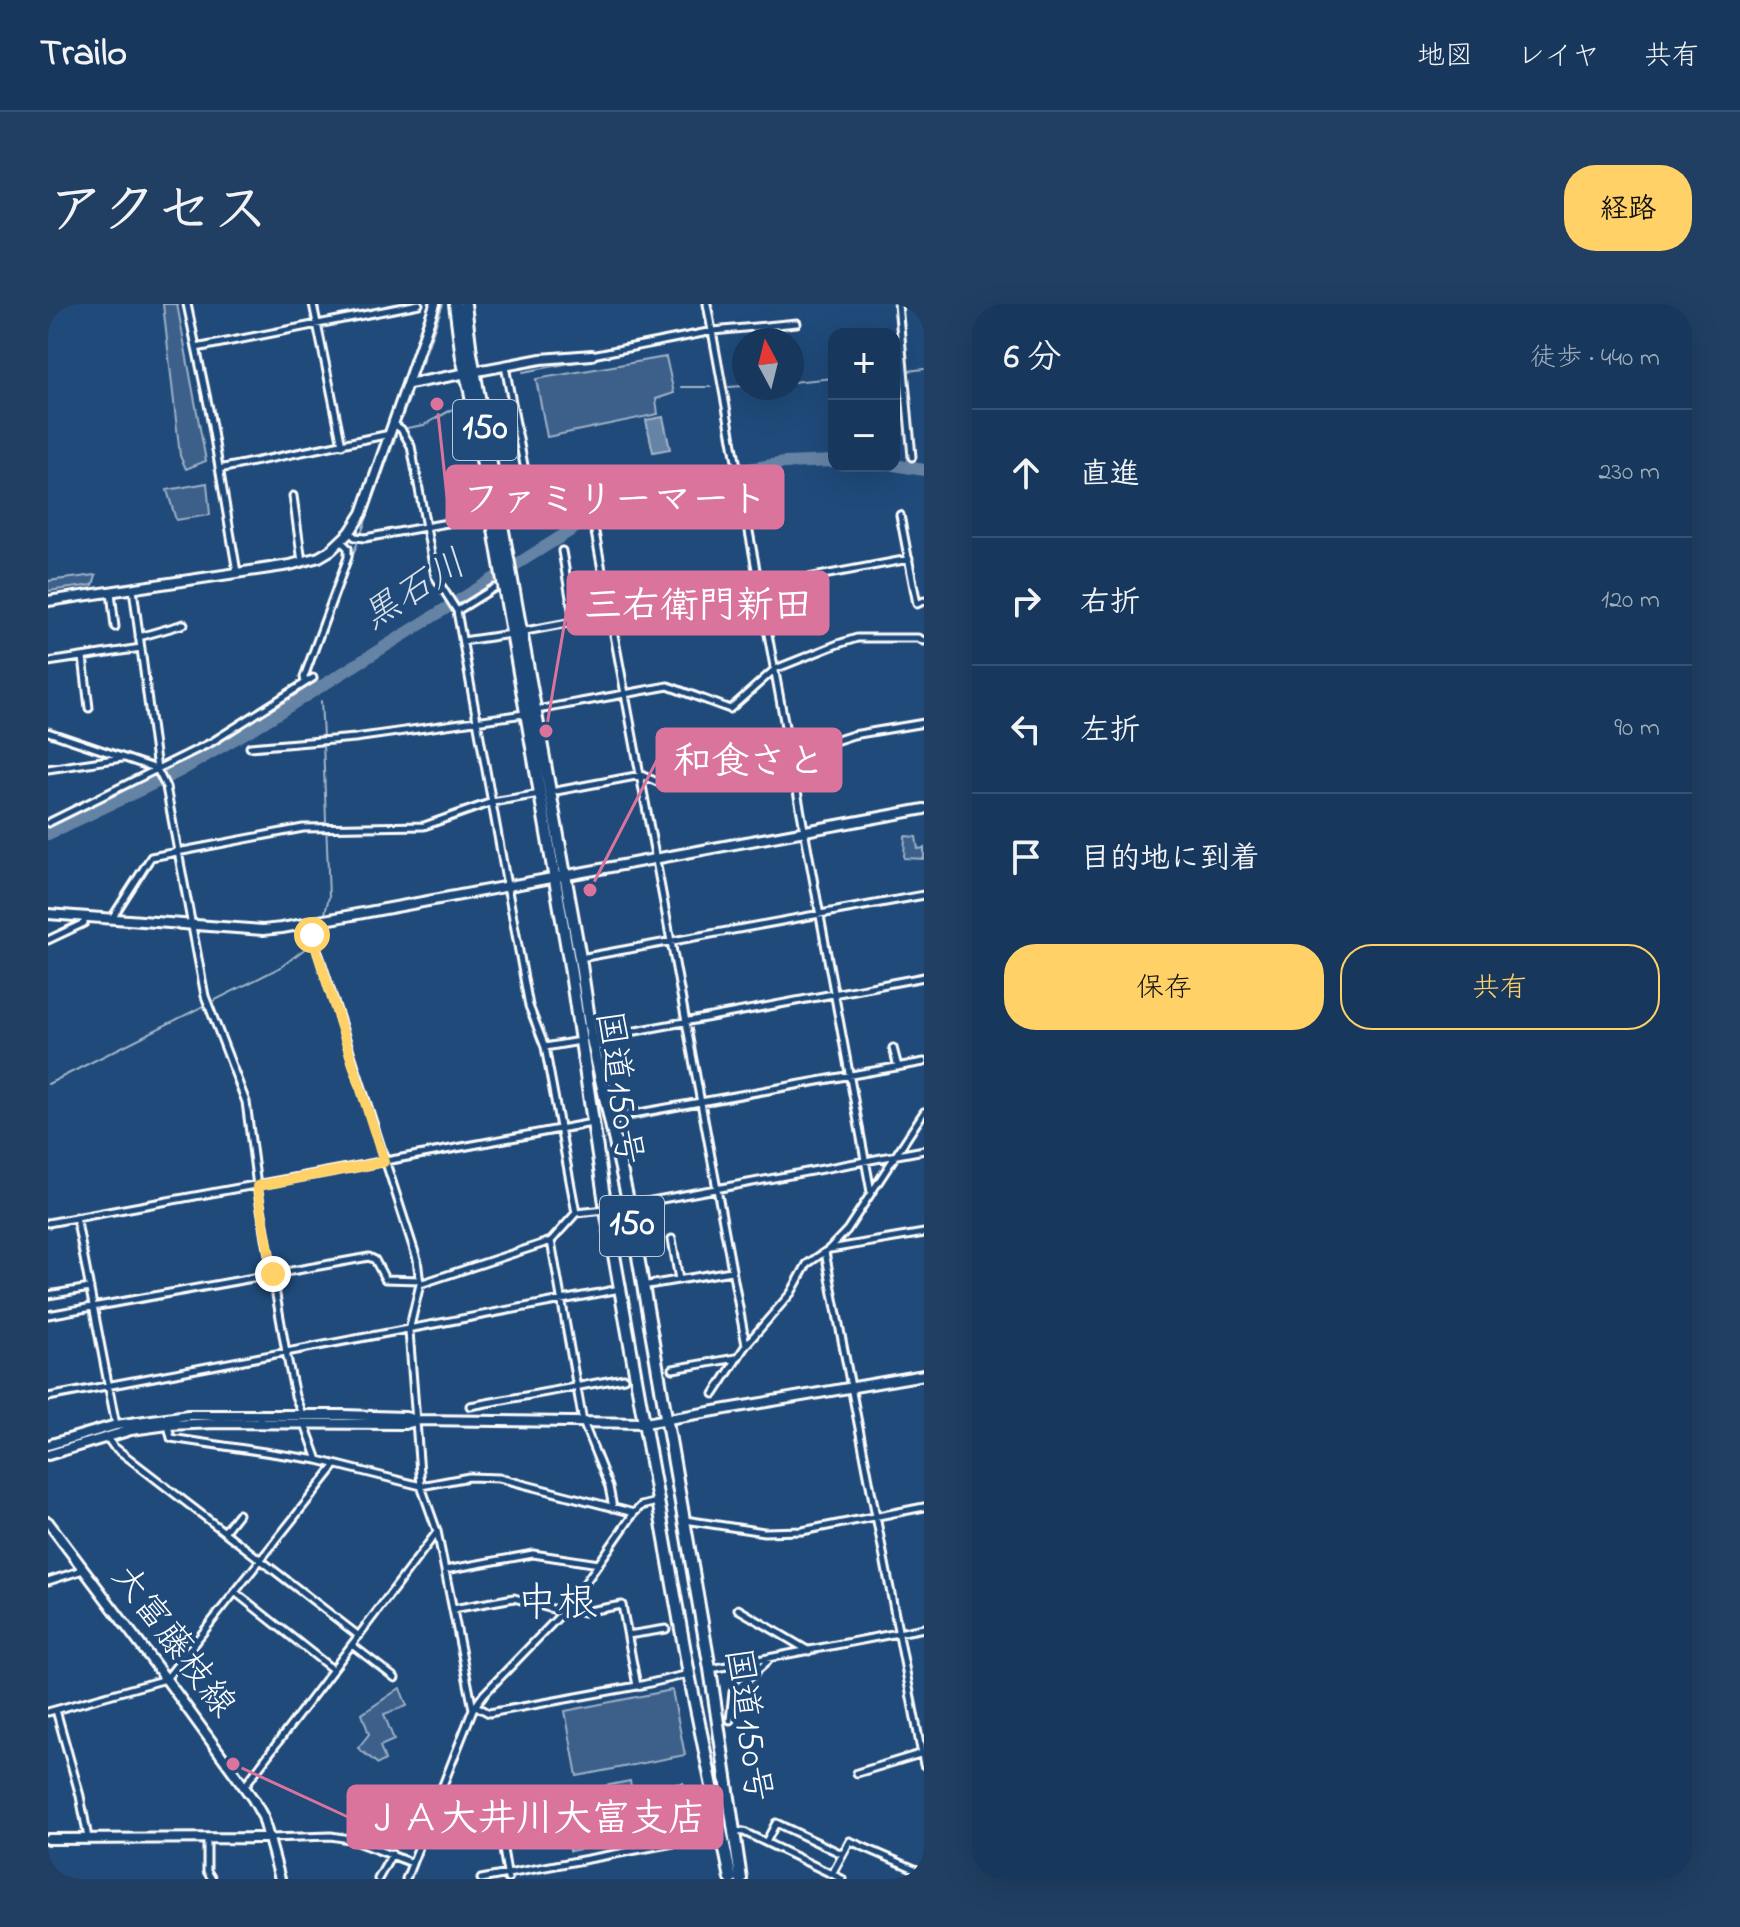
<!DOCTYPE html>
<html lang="ja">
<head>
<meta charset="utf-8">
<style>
  :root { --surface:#17385c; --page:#203f62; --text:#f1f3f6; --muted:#9eacbb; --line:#365272; --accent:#ffd166 }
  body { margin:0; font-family:"Indie Flower","Klee One",sans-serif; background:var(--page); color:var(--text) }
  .controls { position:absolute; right:24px; top:24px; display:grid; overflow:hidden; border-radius:16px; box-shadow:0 8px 32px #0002 }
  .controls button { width:72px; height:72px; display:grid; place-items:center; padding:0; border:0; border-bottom:2px solid var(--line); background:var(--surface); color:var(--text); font:40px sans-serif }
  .compass { position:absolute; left:684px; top:24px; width:72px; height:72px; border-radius:50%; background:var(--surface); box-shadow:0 8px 32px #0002; rotate:353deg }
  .stop { position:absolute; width:24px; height:24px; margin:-18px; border:6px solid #ffd166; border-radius:50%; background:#fff }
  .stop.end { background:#ffd166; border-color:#fff; box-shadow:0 2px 8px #0008 }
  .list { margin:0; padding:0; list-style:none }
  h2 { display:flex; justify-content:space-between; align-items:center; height:104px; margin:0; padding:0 32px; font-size:34px }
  h2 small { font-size:26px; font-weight:400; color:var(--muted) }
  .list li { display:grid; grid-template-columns:52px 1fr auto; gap:24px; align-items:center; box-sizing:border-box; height:128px; padding:0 32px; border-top:2px solid var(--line) }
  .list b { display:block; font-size:30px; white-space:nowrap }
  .list em { font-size:26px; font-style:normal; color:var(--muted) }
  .actions { display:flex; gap:16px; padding:24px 32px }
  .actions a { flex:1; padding:18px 0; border:2px solid var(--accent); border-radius:32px; text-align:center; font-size:28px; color:var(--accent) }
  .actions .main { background:var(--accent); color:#111 }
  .icon { flex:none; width:44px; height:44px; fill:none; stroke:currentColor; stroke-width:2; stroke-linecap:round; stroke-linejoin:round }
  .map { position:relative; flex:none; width:876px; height:1575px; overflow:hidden; border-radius:32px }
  header { display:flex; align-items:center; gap:48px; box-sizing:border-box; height:112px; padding:0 40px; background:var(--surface); border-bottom:2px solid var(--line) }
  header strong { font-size:38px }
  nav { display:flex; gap:44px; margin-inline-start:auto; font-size:28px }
  .intro { display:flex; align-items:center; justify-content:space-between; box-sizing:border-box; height:192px; padding:0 48px }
  h1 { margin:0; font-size:56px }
  .button { padding:20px 36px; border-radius:32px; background:var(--accent); color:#111; font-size:28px; font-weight:700 }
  main { display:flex; gap:48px; padding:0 48px }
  aside { flex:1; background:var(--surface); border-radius:32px; box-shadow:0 8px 32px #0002 }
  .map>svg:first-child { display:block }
  .green { fill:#3c618b; stroke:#9eb0c5; stroke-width:2 }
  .water { fill:#6583a4; stroke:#a3b5c8; stroke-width:2 }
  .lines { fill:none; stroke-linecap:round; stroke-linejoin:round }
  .stream { stroke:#a3b5c8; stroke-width:2 }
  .river { stroke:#6583a4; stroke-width:12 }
  .street-casing { stroke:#fff; stroke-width:11 }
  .secondary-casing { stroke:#fff; stroke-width:14 }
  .highway-casing { stroke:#fff; stroke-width:16 }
  .street { stroke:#1f4a7a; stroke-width:5 }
  .secondary { stroke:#1f4a7a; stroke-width:8 }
  .highway { stroke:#1f4a7a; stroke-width:10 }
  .route { stroke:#ffd166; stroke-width:10 }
  .labels { text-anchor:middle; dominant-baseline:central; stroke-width:8; stroke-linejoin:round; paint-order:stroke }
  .shield { fill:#1f4a7a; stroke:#bcc9d7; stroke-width:2 }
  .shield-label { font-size:34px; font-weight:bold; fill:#fff }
  .street-label { font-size:36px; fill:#fff; stroke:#1f4a7a }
  .water-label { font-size:38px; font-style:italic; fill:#d8e0e8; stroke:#1f4a7a }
  .quarter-label { font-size:40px; fill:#fff; stroke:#1f4a7a }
  .leader { fill:none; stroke:#da749d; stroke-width:3 }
  .callout-dot { fill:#da749d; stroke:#1f4a7a; stroke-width:3 }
  .callout { fill:#da749d; stroke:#da749d; stroke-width:3 }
  .callout-label { font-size:38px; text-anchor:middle; font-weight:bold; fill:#fff }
</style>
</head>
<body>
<header>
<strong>Trailo</strong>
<nav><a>地図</a><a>レイヤ</a><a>共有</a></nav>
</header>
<div class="intro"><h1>アクセス</h1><a class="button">経路</a></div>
<main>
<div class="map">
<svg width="876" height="1575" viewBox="0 0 876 1575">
  <rect width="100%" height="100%" fill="#1f4a7a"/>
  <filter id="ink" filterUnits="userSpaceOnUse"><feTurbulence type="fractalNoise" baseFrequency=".0125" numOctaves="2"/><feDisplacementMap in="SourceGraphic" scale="16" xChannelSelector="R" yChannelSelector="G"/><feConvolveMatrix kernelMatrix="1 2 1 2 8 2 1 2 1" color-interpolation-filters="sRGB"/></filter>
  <g filter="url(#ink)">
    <path class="green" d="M 115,0 L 129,0 L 158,157 L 138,165 L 132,152 Z
      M 618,53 L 626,89 L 608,95 L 610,110 L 499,133 L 488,75 Z
      M 159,179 L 162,211 L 128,216 L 119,186 Z
      M 48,271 L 45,281 L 0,287 L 0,277 Z
      M 857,532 L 868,533 L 870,545 L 876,544 L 876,555 L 856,554 Z
      M 352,1384 L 359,1402 L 336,1410 L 346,1436 L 332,1442 L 337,1456 L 330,1460 L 310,1444 L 321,1430 L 314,1410 Z
      M 624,1386 L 637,1451 L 529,1472 L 517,1407 Z
      M 582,1477 L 593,1533 L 522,1547 L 511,1491 Z"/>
    <path class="water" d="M 615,113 L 622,145 L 605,148 L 598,116 Z
      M 635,1479 L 644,1527 L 625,1530 L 616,1482 Z"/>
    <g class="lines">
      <path class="stream" d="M 374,59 L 395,0
        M 859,67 L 876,65
        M 475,68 L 581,48
        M 744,78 L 786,74
        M 633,83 L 663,83
        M 681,83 L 696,82
        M 442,98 L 456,95
        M 352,118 L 362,93
        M 359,124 L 376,121 L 407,104
        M 260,144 L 290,138
        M 177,161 L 252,146
        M 169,170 L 183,257
        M 313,230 L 348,132
        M 271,389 L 261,371 L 309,240
        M 273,397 L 275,433
        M 0,424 L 95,456
        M 275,439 L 281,593 L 276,613
        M 118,464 L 121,467 L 132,467
        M 811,774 L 876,762
        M 0,780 L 233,663 L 263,640 L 274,619
        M 664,801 L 791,778
        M 575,818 L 643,804
        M 347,860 L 533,826
        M 215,885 L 328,864
        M 32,917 L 203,886
        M 18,919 L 24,918
        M 0,922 L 8,921"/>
      <path class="river" d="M 846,161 L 876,166
        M 0,530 L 132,467 L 216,418 L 554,207 L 621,181 L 658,172 L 736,159 L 786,157"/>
      <defs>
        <path id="street" d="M 139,0 L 161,105 L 189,268
          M 265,0 L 294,141
          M 659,0 L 823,888
          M 850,0 L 864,153
          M 148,44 L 371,0
          M 544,51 L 665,27 L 749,19
          M 347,121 L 353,125 L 363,142 L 387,272 L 409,307 L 481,702 L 497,743 L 528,909
          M 171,165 L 342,130
          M 691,176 L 613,193 L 546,223 L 698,1041
          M 245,192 L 254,258
          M 452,209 L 484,203 L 457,62
          M 852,211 L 869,300 L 876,297
          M 302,228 L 307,233 L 317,234 L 443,211
          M 514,247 L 526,317
          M 85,285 L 109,465 L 118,483 L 157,692 L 198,798 L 209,882 L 238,1048 L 247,1092 L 254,1110
          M 63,288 L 67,323
          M 409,307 L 446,284
          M 472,328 L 861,255
          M 91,333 L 136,320
          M 415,337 L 463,330
          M 35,353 L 41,404
          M 0,358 L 93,344
          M 257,379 L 256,373 L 300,253 L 300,244 L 294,238
          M 489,406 L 620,382 L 682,405 L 727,365 L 790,340 L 809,334 L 870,334 L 876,337
          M 0,428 L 109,465
          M 202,443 L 307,434 L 476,410
          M 0,465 L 74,454
          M 503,488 L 593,471 L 614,480 L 657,479 L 805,431 L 876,419
          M 0,519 L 164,438 L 265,374
          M 64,614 L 103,553 L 255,524 L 376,522 L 444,498 L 492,490
          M 261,620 L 369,955 L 372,980 L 361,1027 L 373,1182 L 389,1227 L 425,1405
          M 0,636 L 36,619 L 36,612
          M 532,654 L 876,591
          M 545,735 L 876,673
          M 497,743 L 532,737
          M 845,744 L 850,763
          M 563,814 L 876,758
          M 582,901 L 876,846
          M 28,913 L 68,1121
          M 0,919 L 544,819
          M 624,935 L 631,976
          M 503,937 L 535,1118 L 561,1183 L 565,1204
          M 782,945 L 876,929
          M 777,948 L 876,1461
          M 372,980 L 503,937 L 528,909 L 558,906
          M 594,982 L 683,967
          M 0,991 L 42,984
          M 0,1011 L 321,953 L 327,956 L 337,975 L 372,976
          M 625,1065 L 688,1054
          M 666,1090 L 698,1041 L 743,989 L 759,960 L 781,945 L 799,926 L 876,808
          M 0,1093 L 572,985
          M 422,1102 L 576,1074
          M 257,1120 L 270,1156
          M 120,1121 L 123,1134 L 270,1156 L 373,1182 L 421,1173 L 451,1174 L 586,1209
          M 59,1133 L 65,1142 L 311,1332
          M 637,1216 L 716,1228 L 754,1227 L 876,1203
          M 176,1228 L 190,1210
          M 397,1266 L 485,1250 L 551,1260
          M 0,1277 L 35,1266
          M 187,1288 L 284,1365
          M 521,1302 L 535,1308 L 574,1301 L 589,1382
          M 405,1305 L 466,1294 L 515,1308
          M 690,1305 L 761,1347
          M 580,1331 L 618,1325
          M 304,1341 L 347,1374
          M 663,1365 L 876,1324
          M 428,1402 L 441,1409 L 589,1382 L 641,1370
          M 8,1406 L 32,1492 L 40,1534
          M 0,1408 L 118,1375 L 287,1162
          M 682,1416 L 685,1388 L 720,1357
          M 809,1469 L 875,1449
          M 196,1483 L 389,1228
          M 388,1501 L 446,1492 L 460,1575
          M 686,1527 L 696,1528 L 794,1575
          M 159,1534 L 159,1567 L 164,1575
          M 222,1534 L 283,1532 L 301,1535 L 364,1559
          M 718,1538 L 728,1519 L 794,1550
          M 784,1570 L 802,1537 L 876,1569
          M 330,1575 L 344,1550
          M 358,1575 L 425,1405 L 436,1390 L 521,1302 L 586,1209 L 593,1202 L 609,1198
          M 433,1575 L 674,1530"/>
        <path id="secondary" d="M 361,80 L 493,55 L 544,51
          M 0,297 L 242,261 L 271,253 L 283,246 L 302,228 L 314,209 L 387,0
          M 0,610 L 215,626 L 234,624 L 876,505
          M 0,1141 L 68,1121 L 140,1111 L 295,1111 L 357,1113 L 369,1116 L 597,1119 L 876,1071
          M 0,1151 L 83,1126 L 120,1121 L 169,1119 L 357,1120 L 368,1117
          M 0,1218 L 118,1375 L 205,1495 L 215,1513 L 232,1575
          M 0,1535 L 222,1534"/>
        <path id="highway" d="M 407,0 L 414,54 L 422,87 L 521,656 L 558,906 L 641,1370 L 683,1575
          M 417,0 L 423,49 L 532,654 L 544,735 L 581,901 L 636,1216 L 662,1365 L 693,1575"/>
      </defs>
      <use href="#street" class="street-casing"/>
      <use href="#secondary" class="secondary-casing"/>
      <use href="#highway" class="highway-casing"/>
      <use href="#street" class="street"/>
      <use href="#secondary" class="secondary"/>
      <use href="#highway" class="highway"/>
    </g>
  </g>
  <g class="lines" filter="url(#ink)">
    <path class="route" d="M 225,970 L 209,882 L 336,858 L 264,631"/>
  </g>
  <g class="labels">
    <g class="shield">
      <rect x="405" y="96" width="64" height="60" rx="6"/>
      <rect x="552" y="892" width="64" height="60" rx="6"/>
    </g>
    <g class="shield-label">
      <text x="437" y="126">150</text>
      <text x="584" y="922">150</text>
    </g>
    <g class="street-label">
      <text transform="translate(569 784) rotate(82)">国道150号</text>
      <text transform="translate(124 1338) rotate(53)">大富藤枝線</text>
      <text transform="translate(698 1421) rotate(82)">国道150号</text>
    </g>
    <g class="water-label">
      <text transform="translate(367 288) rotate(-32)">黒石川</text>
    </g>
    <g class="quarter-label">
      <text x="509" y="1301">中根</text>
    </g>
  </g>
  <path class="leader" d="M389 100L399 193M498 427L520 299M542 586L609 456M185 1460L300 1513"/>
  <g class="callout-dot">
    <circle cx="389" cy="100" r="8"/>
    <circle cx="498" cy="427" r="8"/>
    <circle cx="542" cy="586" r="8"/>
    <circle cx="185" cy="1460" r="8"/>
  </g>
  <g class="callout">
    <rect x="399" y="162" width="336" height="62" rx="8"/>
    <rect x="520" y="268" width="260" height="62" rx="8"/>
    <rect x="609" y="425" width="184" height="62" rx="8"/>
    <rect x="300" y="1482" width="374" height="62" rx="8"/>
  </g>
  <g class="callout-label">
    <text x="567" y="207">ファミリーマート</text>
    <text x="650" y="313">三右衛門新田</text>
    <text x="701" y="469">和食さと</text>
    <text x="487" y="1526">ＪＡ大井川大富支店</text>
  </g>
</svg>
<div class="controls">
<button>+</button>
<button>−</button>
</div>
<svg class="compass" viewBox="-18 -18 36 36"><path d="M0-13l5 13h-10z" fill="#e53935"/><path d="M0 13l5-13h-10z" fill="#9eacbb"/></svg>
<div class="stop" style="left:264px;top:631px"></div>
<div class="stop end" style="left:225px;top:970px"></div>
</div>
<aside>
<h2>6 分<small>徒歩 · 440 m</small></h2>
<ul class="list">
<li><svg class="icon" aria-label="ahead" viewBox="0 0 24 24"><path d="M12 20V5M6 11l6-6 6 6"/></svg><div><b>直進</b></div><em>230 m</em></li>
<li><svg class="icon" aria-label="right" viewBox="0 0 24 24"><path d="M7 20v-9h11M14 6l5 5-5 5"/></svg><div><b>右折</b></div><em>120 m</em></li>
<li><svg class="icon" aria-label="left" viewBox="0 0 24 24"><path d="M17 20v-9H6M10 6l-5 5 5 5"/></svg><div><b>左折</b></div><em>90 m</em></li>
<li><svg class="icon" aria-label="arrive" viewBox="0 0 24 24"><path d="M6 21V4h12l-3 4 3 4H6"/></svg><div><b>目的地に到着</b></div></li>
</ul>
<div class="actions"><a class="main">保存</a><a>共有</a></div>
</aside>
</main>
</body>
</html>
